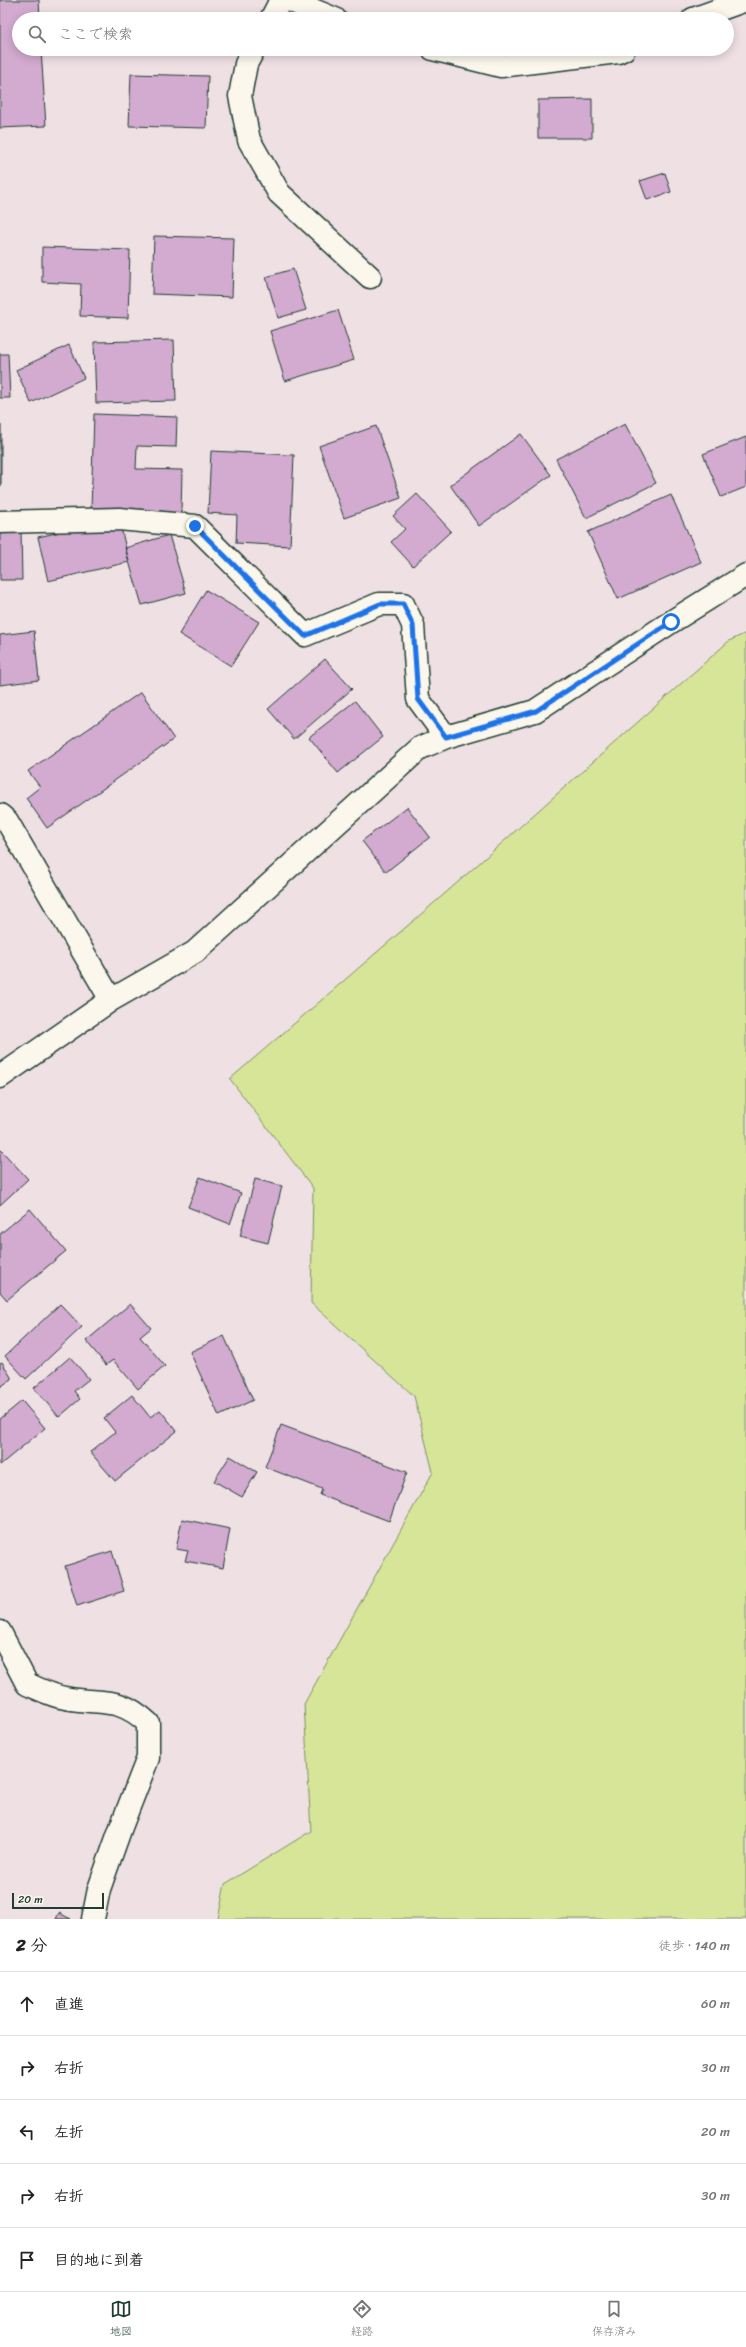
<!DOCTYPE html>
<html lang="ja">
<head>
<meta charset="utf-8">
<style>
  :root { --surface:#fff; --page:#f2f2f2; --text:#222; --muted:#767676; --line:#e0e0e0; --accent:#1f3d34 }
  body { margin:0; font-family:Sriracha,"Klee One",sans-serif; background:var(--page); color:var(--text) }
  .scale { position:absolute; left:12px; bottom:10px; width:92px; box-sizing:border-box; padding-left:4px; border:2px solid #1f3d34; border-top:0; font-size:11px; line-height:14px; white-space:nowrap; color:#1f3d34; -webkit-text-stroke:3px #fbf7ec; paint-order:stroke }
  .stop { position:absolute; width:12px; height:12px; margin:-9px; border:3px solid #1a73e8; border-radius:50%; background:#fff }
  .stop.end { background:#1a73e8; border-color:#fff; box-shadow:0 1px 4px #0008 }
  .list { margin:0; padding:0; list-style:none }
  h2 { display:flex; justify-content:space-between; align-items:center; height:52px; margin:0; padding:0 16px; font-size:17px }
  h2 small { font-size:13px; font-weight:400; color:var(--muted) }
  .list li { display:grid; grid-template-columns:26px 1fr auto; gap:12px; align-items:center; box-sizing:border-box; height:64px; padding:0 16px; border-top:1px solid var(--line) }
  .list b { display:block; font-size:15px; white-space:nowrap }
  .list em { font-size:13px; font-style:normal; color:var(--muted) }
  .icon { flex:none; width:22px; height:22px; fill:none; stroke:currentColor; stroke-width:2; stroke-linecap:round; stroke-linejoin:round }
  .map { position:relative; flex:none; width:746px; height:1919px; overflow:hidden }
  .search { position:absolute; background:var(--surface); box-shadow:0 2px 10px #0003; left:12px; right:12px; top:12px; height:44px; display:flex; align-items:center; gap:10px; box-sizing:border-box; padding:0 14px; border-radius:22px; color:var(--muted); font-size:15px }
  .sheet { height:372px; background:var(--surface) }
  nav { display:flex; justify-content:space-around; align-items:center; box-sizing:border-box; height:56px; border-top:1px solid var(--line); background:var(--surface); font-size:11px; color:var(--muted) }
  nav a { display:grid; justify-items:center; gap:2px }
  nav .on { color:var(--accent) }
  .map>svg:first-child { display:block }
  .green { fill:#d6e598; stroke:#7a9166 }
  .building { fill:#d3aad0; stroke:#1f3d34 }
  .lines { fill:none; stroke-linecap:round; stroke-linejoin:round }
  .minor-casing { stroke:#1f3d34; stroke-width:25 }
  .minor { stroke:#fbf7ec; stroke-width:22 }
  .route { stroke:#1a73e8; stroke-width:5 }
</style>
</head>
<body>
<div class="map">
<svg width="746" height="1919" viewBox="0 0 746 1919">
  <rect width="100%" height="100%" fill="#efe0e4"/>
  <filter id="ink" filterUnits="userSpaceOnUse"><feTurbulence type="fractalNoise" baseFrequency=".025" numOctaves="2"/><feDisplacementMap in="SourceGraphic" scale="8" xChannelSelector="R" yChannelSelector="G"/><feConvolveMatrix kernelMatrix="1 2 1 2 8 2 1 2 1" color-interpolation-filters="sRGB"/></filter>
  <g filter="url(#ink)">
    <path class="green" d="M 746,633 L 746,1919 L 218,1919 L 225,1884 L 311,1831 L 304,1704 L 433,1472 L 414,1396 L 311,1303 L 313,1188 L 230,1079 L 449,890 L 729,641 Z"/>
    <path class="building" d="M 0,0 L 39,0 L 40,19 L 19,19 L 19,49 L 41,49 L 46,126 L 0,128 Z
      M 131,74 L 208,76 L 206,128 L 129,126 Z
      M 592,99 L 592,138 L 538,138 L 538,100 Z
      M 665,173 L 671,192 L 647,200 L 640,181 Z
      M 154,236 L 234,238 L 232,297 L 152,294 Z
      M 42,247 L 130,250 L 128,318 L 80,316 L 81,284 L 42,282 Z
      M 293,269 L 306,310 L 278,318 L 266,277 Z
      M 338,310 L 354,360 L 285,381 L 270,331 Z
      M 174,340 L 176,401 L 96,403 L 94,342 Z
      M 69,345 L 84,378 L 31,403 L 16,370 Z
      M 0,354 L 8,354 L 10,398 L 0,398 Z
      M 94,414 L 177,417 L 176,447 L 137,446 L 136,469 L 182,470 L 181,513 L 91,510 Z
      M 625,424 L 656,483 L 586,518 L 556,459 Z
      M 1,425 L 1,486 L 0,486 L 0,425 Z
      M 376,426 L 401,498 L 344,518 L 319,446 Z
      M 521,434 L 551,475 L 479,526 L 450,485 Z
      M 746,437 L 746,487 L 721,497 L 703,454 Z
      M 211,451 L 294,455 L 290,546 L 236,543 L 237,515 L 208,513 Z
      M 417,494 L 451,531 L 413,566 L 391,542 L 405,529 L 393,516 Z
      M 671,495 L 701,562 L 618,599 L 588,532 Z
      M 119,519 L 129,562 L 48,581 L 38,537 Z
      M 0,531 L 21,531 L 22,580 L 0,580 Z
      M 169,535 L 186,593 L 142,605 L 125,548 Z
      M 206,590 L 259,622 L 231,666 L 179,634 Z
      M 34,631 L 39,680 L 0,685 L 0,635 Z
      M 325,659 L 352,689 L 294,739 L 268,709 Z
      M 141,692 L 174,739 L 47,828 L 26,798 L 40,787 L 28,771 Z
      M 355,701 L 383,737 L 338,773 L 309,737 Z
      M 407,807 L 430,837 L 386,872 L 362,841 Z
      M 0,1149 L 28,1179 L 0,1205 Z
      M 200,1177 L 241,1193 L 230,1224 L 188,1207 Z
      M 255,1179 L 282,1186 L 268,1243 L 240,1236 Z
      M 30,1209 L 66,1251 L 7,1300 L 0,1292 L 0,1234 Z
      M 60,1304 L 82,1327 L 26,1379 L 5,1356 Z
      M 130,1304 L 151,1328 L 140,1337 L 165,1366 L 138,1389 L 113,1360 L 106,1365 L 86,1341 Z
      M 224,1336 L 253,1400 L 219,1416 L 190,1352 Z
      M 70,1357 L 89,1379 L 74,1391 L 80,1399 L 59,1417 L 34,1388 Z
      M 2,1362 L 12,1379 L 0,1387 L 0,1363 Z
      M 132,1395 L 150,1417 L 160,1410 L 177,1431 L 115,1481 L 90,1452 L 115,1432 L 104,1418 Z
      M 22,1401 L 45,1428 L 0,1465 L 0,1419 Z
      M 281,1425 L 407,1472 L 389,1521 L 320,1495 L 322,1489 L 265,1467 Z
      M 230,1456 L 257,1472 L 242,1497 L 214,1481 Z
      M 182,1519 L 230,1529 L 223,1568 L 185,1561 L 188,1551 L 176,1549 Z
      M 112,1551 L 124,1591 L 77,1606 L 65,1566 Z
      M 59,1913 L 71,1919 L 56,1919 Z"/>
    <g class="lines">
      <defs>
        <path id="minor" d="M 289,0 L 335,19
          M 271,19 L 281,0
          M 693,19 L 746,0
          M 254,49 L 246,64 L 240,96 L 249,140 L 279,193 L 370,277
          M 433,49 L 501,66 L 618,52 L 624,49
          M 0,522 L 119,519 L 195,526 L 305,635 L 379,604 L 403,604 L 413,625 L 418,699 L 446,737
          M 0,815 L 7,821 L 111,1000
          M 0,1077 L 111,1000 L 195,952 L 420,748 L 446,737 L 535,711 L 671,622 L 746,575
          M 0,1632 L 27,1684 C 39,1689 52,1696 65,1698 C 101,1705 118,1695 148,1723 L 148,1758 L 121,1827 L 99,1889 L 93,1919"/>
      </defs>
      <use href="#minor" class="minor-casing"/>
      <use href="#minor" class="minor"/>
    </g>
  </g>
  <g class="lines" filter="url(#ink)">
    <path class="route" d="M 195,526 L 305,636 L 380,604 L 403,604 L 413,625 L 418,699 L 446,737 L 536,711 L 671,622"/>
  </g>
</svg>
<div class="scale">20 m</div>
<div class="stop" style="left:671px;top:622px"></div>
<div class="stop end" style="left:195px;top:526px"></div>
<div class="search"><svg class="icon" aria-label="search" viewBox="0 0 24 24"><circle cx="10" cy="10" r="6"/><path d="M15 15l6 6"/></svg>ここで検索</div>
</div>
<section class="sheet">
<h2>2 分<small>徒歩 · 140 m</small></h2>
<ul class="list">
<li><svg class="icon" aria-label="ahead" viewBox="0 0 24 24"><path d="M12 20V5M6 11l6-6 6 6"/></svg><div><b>直進</b></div><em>60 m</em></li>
<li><svg class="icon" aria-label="right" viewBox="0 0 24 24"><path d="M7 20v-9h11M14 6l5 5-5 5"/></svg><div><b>右折</b></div><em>30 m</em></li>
<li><svg class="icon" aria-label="left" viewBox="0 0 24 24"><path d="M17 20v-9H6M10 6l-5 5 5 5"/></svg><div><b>左折</b></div><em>20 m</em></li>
<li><svg class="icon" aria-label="right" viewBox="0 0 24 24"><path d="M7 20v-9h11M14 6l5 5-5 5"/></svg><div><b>右折</b></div><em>30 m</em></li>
<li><svg class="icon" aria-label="arrive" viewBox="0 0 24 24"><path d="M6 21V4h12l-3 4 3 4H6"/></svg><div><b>目的地に到着</b></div></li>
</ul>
</section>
<nav>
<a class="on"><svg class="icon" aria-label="map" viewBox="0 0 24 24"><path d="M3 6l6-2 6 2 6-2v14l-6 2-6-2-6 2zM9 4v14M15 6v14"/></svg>地図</a>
<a><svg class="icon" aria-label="directions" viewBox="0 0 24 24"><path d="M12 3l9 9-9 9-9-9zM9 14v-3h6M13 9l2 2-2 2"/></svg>経路</a>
<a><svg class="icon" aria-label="saved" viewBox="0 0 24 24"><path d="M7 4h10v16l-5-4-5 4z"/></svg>保存済み</a>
</nav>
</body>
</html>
